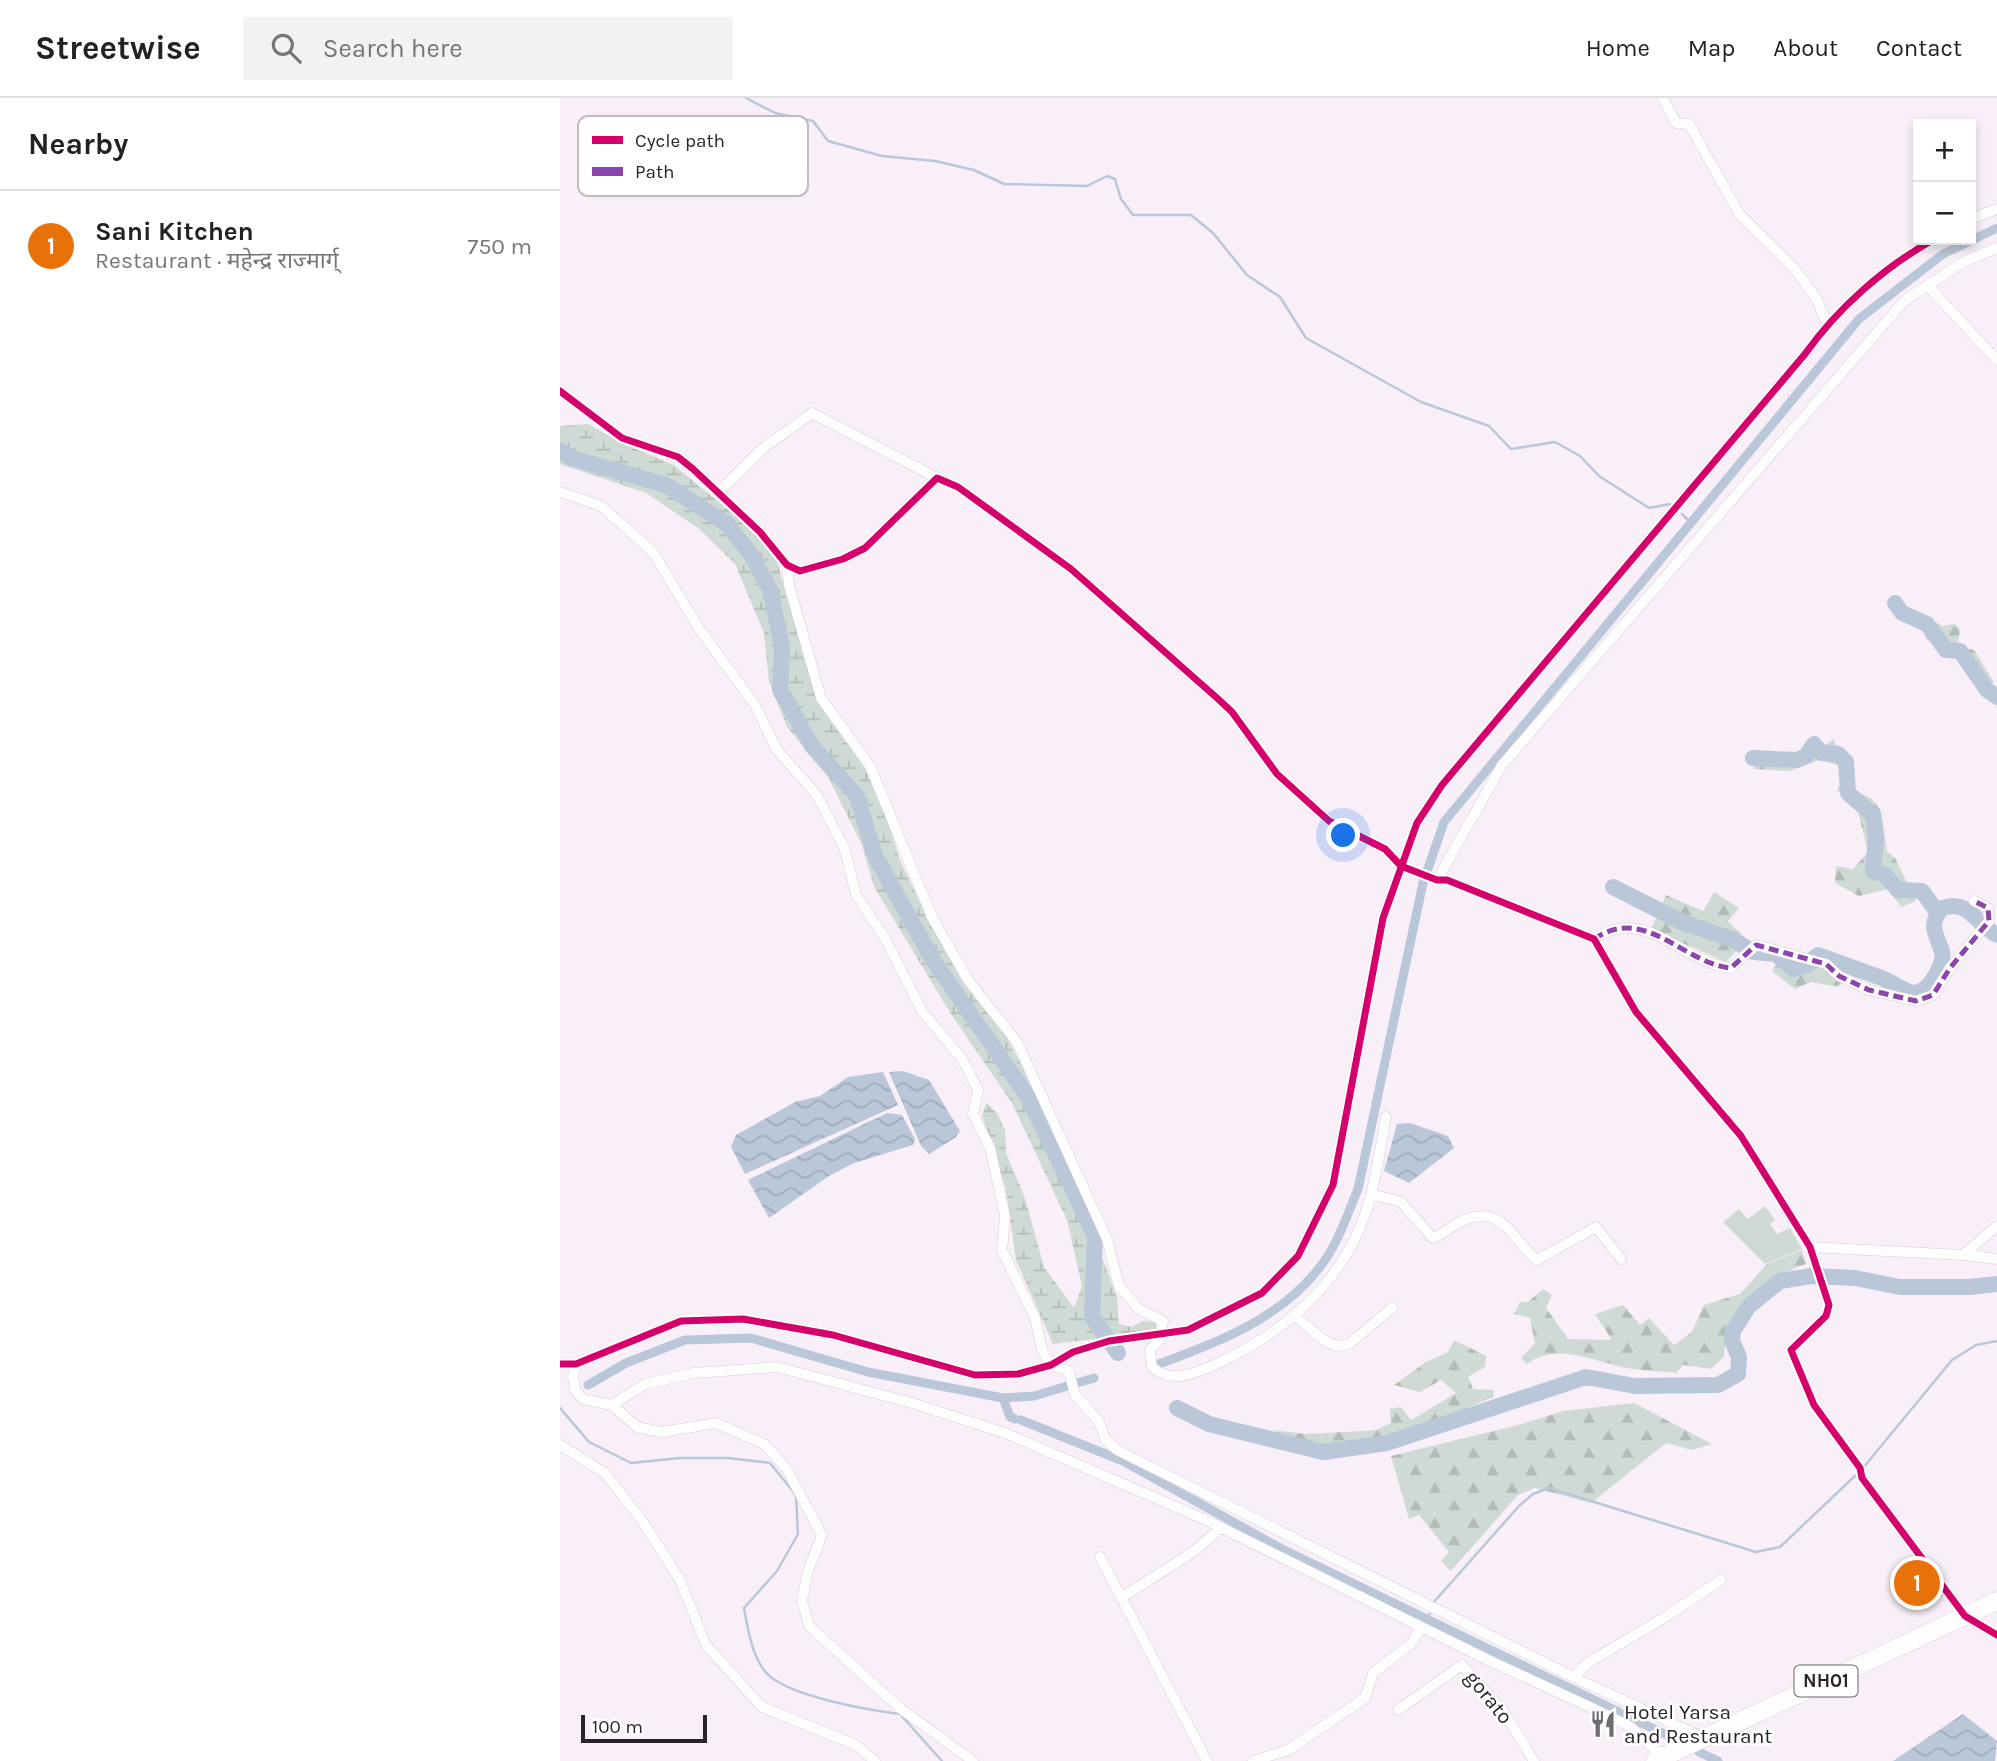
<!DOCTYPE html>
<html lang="en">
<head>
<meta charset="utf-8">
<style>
  :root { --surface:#fff; --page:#f2f2f2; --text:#222; --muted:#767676; --line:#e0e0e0; --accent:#111827 }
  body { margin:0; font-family:Karla,"Noto Sans Devanagari",sans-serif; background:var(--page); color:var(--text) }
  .controls { position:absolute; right:21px; top:21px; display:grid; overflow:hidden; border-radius:0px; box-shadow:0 4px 10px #0003 }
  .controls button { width:63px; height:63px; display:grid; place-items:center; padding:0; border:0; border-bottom:2px solid var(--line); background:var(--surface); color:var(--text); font:35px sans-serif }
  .scale { position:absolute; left:21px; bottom:18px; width:126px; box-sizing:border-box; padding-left:7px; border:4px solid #2a232a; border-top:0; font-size:19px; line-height:24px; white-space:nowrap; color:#2a232a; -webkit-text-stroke:5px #fff; paint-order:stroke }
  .you { position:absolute; left:784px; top:738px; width:24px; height:24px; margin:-18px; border:5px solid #fff; border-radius:50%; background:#1a73e8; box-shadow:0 0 0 10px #1a73e833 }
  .badge { display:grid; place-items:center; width:46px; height:46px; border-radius:50%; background:var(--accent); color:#fff; font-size:23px; font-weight:700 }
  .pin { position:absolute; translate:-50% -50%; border:4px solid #fff; box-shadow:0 2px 7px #0006 }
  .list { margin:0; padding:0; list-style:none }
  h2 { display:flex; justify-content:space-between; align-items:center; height:91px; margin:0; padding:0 28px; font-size:30px }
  h2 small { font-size:23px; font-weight:400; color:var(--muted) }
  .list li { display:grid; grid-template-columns:46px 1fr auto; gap:21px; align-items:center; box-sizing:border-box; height:112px; padding:0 28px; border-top:2px solid var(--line) }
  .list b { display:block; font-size:26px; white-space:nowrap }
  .list p { margin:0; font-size:23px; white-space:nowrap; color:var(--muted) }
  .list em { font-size:23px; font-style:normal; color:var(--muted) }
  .icon { flex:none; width:38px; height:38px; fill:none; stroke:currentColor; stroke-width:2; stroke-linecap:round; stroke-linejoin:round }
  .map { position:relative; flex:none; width:1437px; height:1663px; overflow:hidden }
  header { display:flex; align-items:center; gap:42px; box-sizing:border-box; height:98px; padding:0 35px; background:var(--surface); border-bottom:2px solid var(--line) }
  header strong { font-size:33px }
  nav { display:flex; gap:38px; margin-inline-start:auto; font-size:24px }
  .search { width:490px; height:63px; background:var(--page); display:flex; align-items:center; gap:18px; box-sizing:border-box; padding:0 24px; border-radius:0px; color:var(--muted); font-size:26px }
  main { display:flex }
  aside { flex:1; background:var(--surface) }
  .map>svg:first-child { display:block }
  .green { fill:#cfdad4 }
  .forest { fill:url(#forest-firs) }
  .wetland { fill:url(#wetland-marsh) }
  .water { fill:url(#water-waves) }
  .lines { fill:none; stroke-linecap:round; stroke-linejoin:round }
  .stream { stroke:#b9c7d9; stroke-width:2.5 }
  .canal { stroke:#b9c7d9; stroke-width:9 }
  .river { stroke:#b9c7d9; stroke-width:16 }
  .street-casing { stroke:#d4cdd4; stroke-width:11 }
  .highway-casing { stroke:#d4cdd4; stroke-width:19 }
  .street { stroke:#fefdfe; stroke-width:10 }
  .highway { stroke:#fefdfe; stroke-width:18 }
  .quiet { stroke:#8e44ad; stroke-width:5; stroke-dasharray:10 5; stroke-linecap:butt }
  .cycleway-casing { stroke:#fff; stroke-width:11 }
  .cycleway { stroke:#d6006c; stroke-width:7 }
  .labels { text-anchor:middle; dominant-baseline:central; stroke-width:5; stroke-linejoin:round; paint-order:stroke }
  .shield { fill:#fff; stroke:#6a656a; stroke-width:2 }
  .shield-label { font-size:19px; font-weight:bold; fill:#2a232a }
  .street-label { font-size:21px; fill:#2a232a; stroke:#fff }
  .poi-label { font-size:21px; fill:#2a232a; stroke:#fff; text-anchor:start }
  .key { fill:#fff; stroke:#bfbdbf; stroke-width:2 }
  .key-label { font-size:19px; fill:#2a232a }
</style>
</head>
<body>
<header>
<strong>Streetwise</strong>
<div class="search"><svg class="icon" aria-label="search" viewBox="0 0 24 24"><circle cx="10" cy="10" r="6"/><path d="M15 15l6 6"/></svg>Search here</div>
<nav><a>Home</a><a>Map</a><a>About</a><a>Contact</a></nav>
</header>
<main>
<aside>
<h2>Nearby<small></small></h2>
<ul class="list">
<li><span class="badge" style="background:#e8710a">1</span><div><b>Sani Kitchen</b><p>Restaurant · महेन्द्र राज्मार्ग्</p></div><em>750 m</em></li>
</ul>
</aside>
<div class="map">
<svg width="1437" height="1663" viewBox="0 0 1437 1663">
  <defs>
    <pattern id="forest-firs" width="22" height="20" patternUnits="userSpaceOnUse" patternTransform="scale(1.75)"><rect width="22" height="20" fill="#cfdad4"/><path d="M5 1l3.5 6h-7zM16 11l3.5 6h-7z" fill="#b2bbb6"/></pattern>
    <pattern id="wetland-marsh" width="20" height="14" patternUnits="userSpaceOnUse" patternTransform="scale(1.75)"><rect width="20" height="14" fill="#cfdad4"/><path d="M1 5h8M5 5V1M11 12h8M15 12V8" fill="none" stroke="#b2bbb6"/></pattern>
    <pattern id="water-waves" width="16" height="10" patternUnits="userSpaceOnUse" patternTransform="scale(1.75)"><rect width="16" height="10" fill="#b9c7d9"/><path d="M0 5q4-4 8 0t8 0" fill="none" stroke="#9fabba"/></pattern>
  </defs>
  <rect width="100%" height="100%" fill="#f9eff8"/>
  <path class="green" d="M 1205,1108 L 1215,1122 L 1210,1126 L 1217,1136 L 1230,1130 L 1242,1151 L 1205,1166 L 1163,1124 L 1179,1111 L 1188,1121 Z"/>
  <path class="forest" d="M 1349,509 L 1382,528 L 1394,526 L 1400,531 L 1398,548 L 1414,552 L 1434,584 L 1424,591 L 1400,558 L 1383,552 L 1366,541 L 1364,532 L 1342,521 Z
    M 1273,641 L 1279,653 L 1290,659 L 1292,688 L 1295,693 L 1312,701 L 1321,713 L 1327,753 L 1335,760 L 1356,803 L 1341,809 L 1328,791 L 1299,798 L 1275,785 L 1276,768 L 1293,771 L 1308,754 L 1297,709 L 1277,692 L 1284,678 L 1280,668 L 1260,662 L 1229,673 L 1193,671 L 1199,652 C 1225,655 1253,660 1273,641 Z
    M 1154,794 L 1179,810 L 1168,823 L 1187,842 L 1166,864 L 1091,831 L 1106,797 L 1143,813 Z
    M 1220,856 L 1264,869 L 1281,885 L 1277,889 L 1251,884 L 1235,891 L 1212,873 Z
    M 1242,1152 L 1246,1166 C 1201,1182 1168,1208 1164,1259 L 1151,1271 L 1123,1267 L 1116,1275 C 1100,1273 1083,1273 1067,1270 C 1033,1264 998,1243 967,1266 L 961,1260 L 975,1245 L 970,1220 L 954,1216 L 960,1204 L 968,1204 L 983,1191 L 992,1197 L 986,1210 L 1008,1241 L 1052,1242 L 1035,1216 L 1063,1207 L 1080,1227 L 1089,1220 L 1114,1247 L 1132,1234 L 1144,1207 L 1180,1196 L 1207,1166 Z
    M 894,1242 L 926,1258 L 925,1269 L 908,1279 L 913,1291 L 934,1292 L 933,1299 L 820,1347 L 790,1356 L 719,1341 L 714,1332 L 746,1336 L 785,1334 L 816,1332 L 831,1325 L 830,1311 L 841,1309 L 851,1322 L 896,1295 L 881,1282 L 860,1294 L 834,1287 L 866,1264 L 888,1254 Z
    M 1074,1305 L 1152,1346 L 1132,1352 L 1106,1345 L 1031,1405 L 975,1390 L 958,1397 L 891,1473 L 881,1463 L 889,1454 L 859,1417 L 849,1421 L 831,1358 L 958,1327 L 1003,1313 Z"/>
  <path class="wetland" d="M 28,326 L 64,346 L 114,367 L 185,426 L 216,460 L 244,560 L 265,615 L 307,672 L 323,708 L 340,762 L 372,829 L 407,890 L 446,938 L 463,970 L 520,1100 L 545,1167 L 557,1199 L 559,1226 L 572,1229 L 582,1223 L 596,1224 L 597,1234 L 493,1246 L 456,1162 L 446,1091 L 422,1018 L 426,1005 L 437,1015 L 445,1032 L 446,1055 L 465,1100 L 484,1169 L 514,1210 L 522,1188 L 507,1122 L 452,1005 L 391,916 L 314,789 L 302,747 L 268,679 L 227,629 L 209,584 L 204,535 L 175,466 L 138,430 L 86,395 L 0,366 L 0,328 Z"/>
  <path class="water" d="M 343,973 L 369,982 L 400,1033 L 396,1039 L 369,1056 L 361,1048 L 329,974 Z
    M 323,974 L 338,1007 L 185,1076 L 171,1049 L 176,1037 L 235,1004 L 260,998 L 288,979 Z
    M 327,1015 L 342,1017 L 355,1041 L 353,1047 L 294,1065 L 269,1078 L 209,1120 L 188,1082 Z
    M 850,1025 L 888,1038 L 894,1050 L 849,1085 L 824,1073 L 837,1026 Z
    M 1403,1616 L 1437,1643 L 1435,1663 L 1333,1663 Z"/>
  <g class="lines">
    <path class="stream" d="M 186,0 L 215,15 L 253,23 L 268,43 L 322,58 L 375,63 L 414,72 L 444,86 L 527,88 L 547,78 L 555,81 L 561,101 L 573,117 L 631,117 L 653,135 L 687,177 L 720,199 L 746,240 L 861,304 L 929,328 L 951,351 L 995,344 L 1020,358 L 1039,378 L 1089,410 L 1110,406
      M 1122,416 L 1130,424
      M 0,1310 L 29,1344 L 71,1365 L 120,1360 L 168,1360 L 210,1365 L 236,1397 L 238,1436 L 217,1473 L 184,1510 C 188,1532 193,1569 215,1582 C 242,1600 307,1612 340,1616 L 382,1663
      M 1303,1370 L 1392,1262 L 1416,1247 L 1437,1243
      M 873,1505 L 959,1408 L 973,1396 L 989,1390 L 1196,1454 L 1220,1449 L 1298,1375
      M 867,1520 L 870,1516"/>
    <path class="canal" d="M 599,1266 C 659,1244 720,1221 760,1169 C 778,1146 787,1117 798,1091 L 863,785 L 884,724 L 1299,221 L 1383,156 L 1437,130
      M 28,1287 L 66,1265 L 125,1242 L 191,1240 L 308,1274 L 443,1300 L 474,1298 L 534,1280
      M 443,1300 L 450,1319 L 455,1321
      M 461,1322 L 563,1363 L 720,1450 L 1119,1643
      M 1139,1654 L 1158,1663"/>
    <path class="river" d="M 0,352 L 11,360 L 106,387 L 167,426 L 192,458 L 210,492 L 222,548 L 220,592 L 252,648 L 297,698 L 315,758 L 373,862 L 468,999 L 535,1138 L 532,1219 L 558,1255
      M 1335,505 L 1342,515 L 1367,526 L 1386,552 L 1400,553 L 1427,592 L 1437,599
      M 1193,660 L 1237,662 L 1246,658 L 1254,646 L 1262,655 L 1278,656 L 1286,664 L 1288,695 L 1313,717 L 1316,739 L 1313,773 L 1325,777 L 1338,792 L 1362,793 L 1375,811 L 1380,812
      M 1053,789 L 1124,825 L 1172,841 L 1193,854 L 1216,856 L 1233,871 L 1249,866
      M 1253,861 L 1258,857 C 1278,864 1299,872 1319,879 C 1344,887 1356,912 1377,875 C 1380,868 1384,862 1382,854 C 1377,836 1367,828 1382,810 C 1409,800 1417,828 1437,837
      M 617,1310 L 649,1326 L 763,1354 L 827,1345 L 1026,1279 L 1075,1288 L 1158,1287 L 1178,1276 L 1179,1259 L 1172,1243 L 1173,1233 L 1189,1208 L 1220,1183 L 1251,1178 L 1295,1180 L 1340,1189 L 1410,1189 L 1437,1186"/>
    <defs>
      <path id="street" d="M 1103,0 L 1116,25 L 1129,26 L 1180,117 L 1234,170 L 1256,200 L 1267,225
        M 1411,121 L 1437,111
        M 1368,188 L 1437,262
        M 0,293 L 62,340 L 118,359 L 133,371 L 200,434 L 227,467 L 240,473 L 283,461 L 305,450 L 377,380 L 398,389 L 511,471 L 657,600 L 672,614 L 717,676 L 769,723 L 825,751 L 841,768 L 877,782 L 887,782 L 1034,841 L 1076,914 L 1181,1038 L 1250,1149 L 1269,1207 L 1266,1218 L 1231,1252 L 1254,1307 L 1300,1370 L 1302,1380 L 1405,1518 L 1437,1537
        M 0,394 L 41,408 L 93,454 L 140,532 L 195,607 L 217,652 L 256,696 L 284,749 L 296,797 L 326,842 L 362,913 L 403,962 L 418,992 L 413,1016 L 430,1050 L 445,1118 L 442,1152 L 475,1220 L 482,1252 L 491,1267 L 509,1273 L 515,1297 L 538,1322 L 546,1342 L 557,1352 L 1013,1579
        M 158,395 L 202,351 L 252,315 L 377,380
        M 227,467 L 229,487 L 261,600 L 310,668 L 372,819 L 408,882 L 457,944 L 547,1141 L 559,1188 L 579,1211 L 603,1223 L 599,1242 L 590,1252 L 592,1269 C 612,1286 634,1276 656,1266 C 723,1236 782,1185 806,1114 C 816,1084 820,1051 826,1019
        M 877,782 L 942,667 L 1345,202 L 1405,163 L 1437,150
        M 1034,841 C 1085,806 1124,866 1171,870 L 1196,847 L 1266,866 L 1279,878 L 1309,892 L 1356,903 L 1373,897 L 1390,870 L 1429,823 L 1428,810 L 1414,803
        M 811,1096 L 841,1104 L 873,1140 C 885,1136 895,1124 907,1121 C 945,1108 953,1143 977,1162 L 1036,1129 L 1061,1161
        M 1250,1149 L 1403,1157 L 1437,1128
        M 1403,1157 L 1437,1161
        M 734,1218 C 752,1228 767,1255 789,1246 L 832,1210
        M 0,1266 L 16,1266 L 121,1223 L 183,1221 L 273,1237 L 415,1277 L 458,1276 L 491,1267 L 513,1254 L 549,1243 L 628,1232 L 702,1195 L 738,1158 L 773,1087 L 823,820 L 857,725 L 882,687 L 1245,256 C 1277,211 1324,169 1373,142
        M 16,1266 L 13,1278 L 15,1292 L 23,1301 L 52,1307 L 77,1329 L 102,1334 L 156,1325 L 204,1346 L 226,1370 L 262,1437 L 248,1473 L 242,1503 L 249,1528 L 341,1611 L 413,1663
        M 52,1307 L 85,1286 L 134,1275 L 217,1269 L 352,1305 L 445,1335 L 644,1421 L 928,1562 L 1032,1610 L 1071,1629 L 1097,1654 L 1109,1654
        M 0,1347 L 45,1375 L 83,1424 L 120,1482 L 146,1547 L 202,1609 L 296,1647 L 315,1663
        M 540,1459 L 647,1663
        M 561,1500 L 633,1454 L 661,1430
        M 838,1612 L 902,1567 L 944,1614 L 974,1663
        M 1144,1640 L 1013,1579 L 1029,1564 L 1107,1518 L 1161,1482
        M 693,1663 L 728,1652 L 805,1600 L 813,1575 L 852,1545 L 861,1529"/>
      <path id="highway" d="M 1095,1663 L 1437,1503"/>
    </defs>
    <use href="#street" class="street-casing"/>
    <use href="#highway" class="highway-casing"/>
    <use href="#street" class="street"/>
    <use href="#highway" class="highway"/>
    <path class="quiet" d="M 1034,841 C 1085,806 1124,866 1171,870 L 1196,847 L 1266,866 L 1279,878 L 1309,892 L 1356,903 L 1373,897 L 1390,870 L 1429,823 L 1428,810 L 1414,803"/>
    <defs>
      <path id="cycleway" d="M 0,293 L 62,340 L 118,359 L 133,371 L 200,434 L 227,467 L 240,473 L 283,461 L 305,450 L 377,380 L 398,389 L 511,471 L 657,600 L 672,614 L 717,676 L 769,723 L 825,751 L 841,768 L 877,782 L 887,782 L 1034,841 L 1076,914 L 1181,1038 L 1250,1149 L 1269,1207 L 1266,1218 L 1231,1252 L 1254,1307 L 1300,1370 L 1302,1380 L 1405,1518 L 1437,1537
        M 0,1266 L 16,1266 L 121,1223 L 183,1221 L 273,1237 L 415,1277 L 458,1276 L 491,1267 L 513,1254 L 549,1243 L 628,1232 L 702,1195 L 738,1158 L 773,1087 L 823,820 L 857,725 L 882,687 L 1245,256 C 1277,211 1324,169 1373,142"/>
    </defs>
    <use href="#cycleway" class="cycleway-casing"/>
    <use href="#cycleway" class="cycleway"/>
  </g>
  <defs>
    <symbol id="restaurant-bare" viewBox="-9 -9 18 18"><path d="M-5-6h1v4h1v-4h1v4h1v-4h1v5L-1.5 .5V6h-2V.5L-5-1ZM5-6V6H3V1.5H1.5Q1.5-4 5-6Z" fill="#726a72" stroke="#fff" stroke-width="2.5" paint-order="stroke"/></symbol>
  </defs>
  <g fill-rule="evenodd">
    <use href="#restaurant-bare" x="1024" y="1607" width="38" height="38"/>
  </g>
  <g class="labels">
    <rect class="shield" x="1234.5" y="1567.5" width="63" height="31" rx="5"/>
    <g class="shield-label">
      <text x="1266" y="1583">NH01</text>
    </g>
    <g class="street-label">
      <text transform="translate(929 1599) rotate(51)">gorato</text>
    </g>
    <g class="poi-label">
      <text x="1064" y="1614">Hotel Yarsa<tspan x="1064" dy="24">and Restaurant</tspan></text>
    </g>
  </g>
  <rect x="18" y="18" width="230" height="80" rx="10" class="key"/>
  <rect x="32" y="38" width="31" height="8" fill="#d6006c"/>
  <rect x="32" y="69" width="31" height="9" fill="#8e44ad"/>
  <g class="key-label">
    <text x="75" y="49">Cycle path</text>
    <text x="75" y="80">Path</text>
  </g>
</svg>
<div class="controls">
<button>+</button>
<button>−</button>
</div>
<div class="scale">100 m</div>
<div class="you"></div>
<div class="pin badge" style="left:1357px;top:1485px;background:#e8710a">1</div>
</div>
</main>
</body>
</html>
